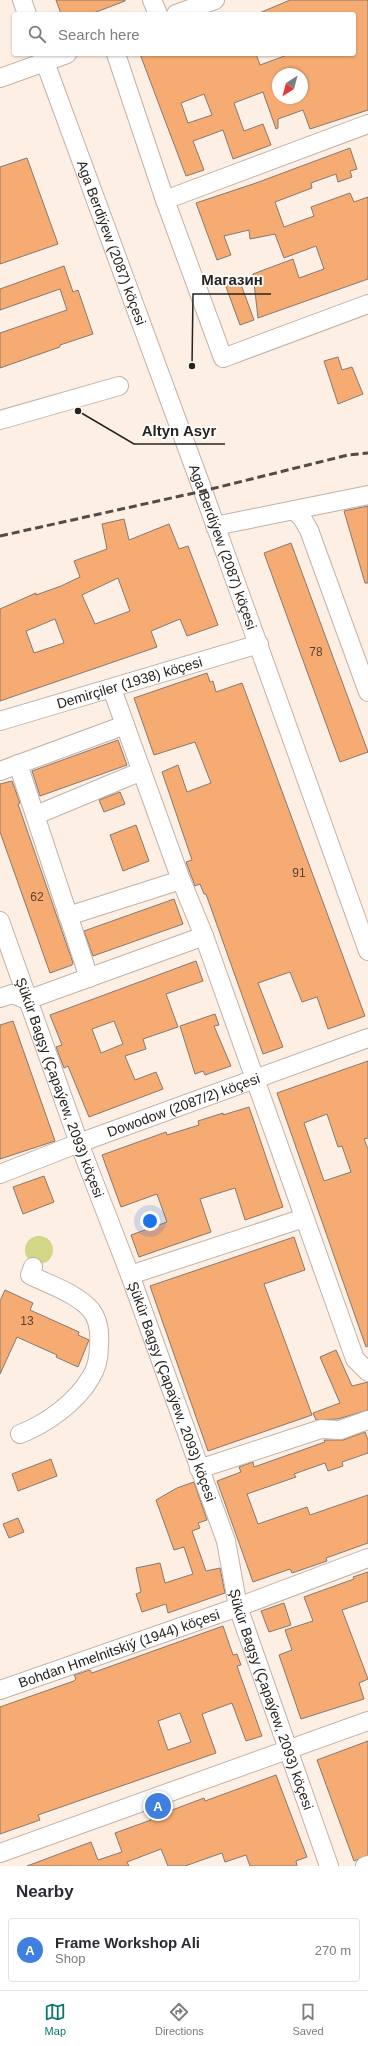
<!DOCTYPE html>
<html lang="en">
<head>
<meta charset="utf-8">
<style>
  :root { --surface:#fff; --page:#f2f2f3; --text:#2b2b33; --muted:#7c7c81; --line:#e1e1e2; --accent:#0f766e }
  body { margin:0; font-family:Helvetica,sans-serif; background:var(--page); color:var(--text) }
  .compass { position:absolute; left:272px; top:68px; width:36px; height:36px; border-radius:50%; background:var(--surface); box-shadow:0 1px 3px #0004; rotate:216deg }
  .you { position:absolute; left:150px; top:1221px; width:14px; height:14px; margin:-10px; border:3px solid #fff; border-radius:50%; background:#1a73e8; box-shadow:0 0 0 6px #1a73e833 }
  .badge { display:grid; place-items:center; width:26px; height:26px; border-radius:50%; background:var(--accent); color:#fff; font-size:13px; font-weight:700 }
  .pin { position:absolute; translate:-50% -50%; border:2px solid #fff; box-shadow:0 1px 4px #0006 }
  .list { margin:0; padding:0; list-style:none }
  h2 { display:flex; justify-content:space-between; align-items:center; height:52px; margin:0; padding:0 16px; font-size:17px }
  h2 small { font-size:13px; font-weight:400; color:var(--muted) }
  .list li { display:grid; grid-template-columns:26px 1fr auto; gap:12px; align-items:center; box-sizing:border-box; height:64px; margin:0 8px 8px; padding:0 8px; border:1px solid var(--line); border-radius:4px }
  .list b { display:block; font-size:15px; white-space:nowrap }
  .list p { margin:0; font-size:13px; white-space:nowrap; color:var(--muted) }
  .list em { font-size:13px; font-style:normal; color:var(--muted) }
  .icon { flex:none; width:22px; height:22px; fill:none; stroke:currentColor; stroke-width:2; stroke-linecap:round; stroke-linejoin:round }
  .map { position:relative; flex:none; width:368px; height:1866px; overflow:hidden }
  .search { position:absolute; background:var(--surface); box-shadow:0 1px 3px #0004; left:12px; right:12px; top:12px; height:44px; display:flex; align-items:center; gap:10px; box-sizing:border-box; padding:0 14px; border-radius:4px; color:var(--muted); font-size:15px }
  .sheet { height:124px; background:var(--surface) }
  nav { display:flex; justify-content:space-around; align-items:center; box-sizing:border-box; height:56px; border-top:1px solid var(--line); background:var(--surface); font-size:11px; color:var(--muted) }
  nav a { display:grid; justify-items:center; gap:2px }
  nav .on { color:var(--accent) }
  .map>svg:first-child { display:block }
  .green { fill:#d2d788 }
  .building { fill:#f5ab72; stroke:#86796f; fill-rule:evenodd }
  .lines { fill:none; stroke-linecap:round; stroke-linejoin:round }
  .minor-casing { stroke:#c1b2a8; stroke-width:20 }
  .minor { stroke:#fff; stroke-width:18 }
  .rail { stroke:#524b46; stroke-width:3; stroke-dasharray:8 4; stroke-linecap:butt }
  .labels { text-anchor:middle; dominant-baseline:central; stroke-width:3.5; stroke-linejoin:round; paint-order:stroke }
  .number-label { font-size:12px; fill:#5a4433 }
  .street-label { font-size:14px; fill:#27221e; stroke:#fff }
  .leader { fill:none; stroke:#27221e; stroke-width:1.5 }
  .callout-dot { fill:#27221e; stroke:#fff; stroke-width:1.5 }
  .callout-label { font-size:15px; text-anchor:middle; font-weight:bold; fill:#27221e; stroke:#fff; stroke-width:3.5; stroke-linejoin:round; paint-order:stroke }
</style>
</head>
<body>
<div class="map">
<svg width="368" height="1866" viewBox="0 0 368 1866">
  <rect width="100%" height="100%" fill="#feefe4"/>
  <path class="green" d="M25 1250a14 14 0 1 1 28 0a14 14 0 1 1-28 0Z"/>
  <path class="building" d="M 56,0 L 125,0 L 125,1 L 91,14 L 61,14 Z
    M 290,0 L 368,0 L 368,110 L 310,129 L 303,110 L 278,119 L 278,128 L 276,129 L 263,92 L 234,103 L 244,131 L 263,124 L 271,145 L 233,159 L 223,130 L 193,141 L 204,170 L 186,176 L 140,54 L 256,54 L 260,65 L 290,54 L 354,54 L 354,14 L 257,14 ZM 278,74 L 302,74 L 302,98 L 278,98 ZM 204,94 L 212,115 L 188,123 L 181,103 Z
    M 350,148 L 357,169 L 350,171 L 352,177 L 338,182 L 336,174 L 311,183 L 312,188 L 275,202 L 284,227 L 314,216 L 311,207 L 350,193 L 354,202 L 368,197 L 368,279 L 258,318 L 253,274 L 293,259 L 299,278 L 324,269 L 316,246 L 284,258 L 275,234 L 250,239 L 249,230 L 224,236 L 231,255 L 217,260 L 196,203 L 256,183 Z
    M 27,158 L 58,244 L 0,264 L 0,167 Z
    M 64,266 L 73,292 L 78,290 L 93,334 L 60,345 L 60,347 L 0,368 L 0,333 L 67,310 L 60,289 L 0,310 L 0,289 Z
    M 239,279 L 254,320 L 240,325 L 225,284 Z
    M 338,357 L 342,370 L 352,367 L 363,394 L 338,404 L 324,361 Z
    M 368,506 L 368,583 L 365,583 L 344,511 Z
    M 124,519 L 129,540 L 169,524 L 179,549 L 188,546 L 218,625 L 187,636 L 180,619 L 151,631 L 157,647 L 0,701 L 0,609 L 36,593 L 36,595 L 61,586 L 80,577 L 74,561 L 107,549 L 102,524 ZM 118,578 L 130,611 L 95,624 L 82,595 ZM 55,619 L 64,643 L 34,653 L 26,631 Z
    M 291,543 L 368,752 L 340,762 L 264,553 Z
    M 207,673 L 210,682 L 213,681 L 216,692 L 242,683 L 365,1016 L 328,1029 L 317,997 L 302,1002 L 290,972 L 258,983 L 283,1047 L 263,1054 L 206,894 L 204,894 L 200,884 L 195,886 L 186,862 L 192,860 L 162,772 L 178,765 L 187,792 L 211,783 L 199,752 L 195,742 L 154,755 L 134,698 Z
    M 118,740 L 127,765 L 40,796 L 32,771 Z
    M 12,781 L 20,803 L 18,804 L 73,963 L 72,965 L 50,973 L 0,832 L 0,784 Z
    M 120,792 L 125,804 L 104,812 L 99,800 Z
    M 136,825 L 149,861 L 123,871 L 110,835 Z
    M 174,899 L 183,924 L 93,956 L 84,931 Z
    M 196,961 L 203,981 L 166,994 L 178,1027 L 143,1039 L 146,1049 L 125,1056 L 135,1080 L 156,1072 L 163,1089 L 89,1117 L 68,1066 L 64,1068 L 56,1047 L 62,1045 L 50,1015 ZM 114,1021 L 123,1044 L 101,1053 L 92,1029 Z
    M 215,1014 L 219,1025 L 214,1026 L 231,1066 L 205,1075 L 203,1071 L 195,1074 L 180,1026 Z
    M 13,1021 L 55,1141 L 0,1159 L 0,1025 Z
    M 368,1061 L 368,1138 L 364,1139 L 368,1149 L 368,1346 L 366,1347 L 277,1093 ZM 327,1114 L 338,1147 L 342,1146 L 351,1172 L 324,1181 L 304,1123 Z
    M 249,1107 L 283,1207 L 245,1220 L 235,1188 L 200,1199 L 211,1232 L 139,1257 L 131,1235 L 167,1222 L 157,1194 L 121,1207 L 102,1155 L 166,1132 L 167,1135 L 199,1125 L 198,1121 L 223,1113 L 223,1115 Z
    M 44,1176 L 54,1202 L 23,1214 L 13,1187 Z
    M 294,1237 L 305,1270 L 264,1284 L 312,1415 L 208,1451 L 150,1286 Z
    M 5,1290 L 33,1303 L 30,1310 L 79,1332 L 78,1335 L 89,1340 L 78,1367 L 56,1357 L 57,1355 L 17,1337 L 0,1374 L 0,1301 Z
    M 336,1350 L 352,1386 L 368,1382 L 368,1410 L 338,1419 L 316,1420 L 313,1413 L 340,1403 L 320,1357 Z
    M 365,1432 L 368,1440 L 368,1453 L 342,1462 L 343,1466 L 328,1471 L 325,1463 L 294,1474 L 296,1477 L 247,1494 L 258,1524 L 307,1507 L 310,1515 L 368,1495 L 368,1543 L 326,1558 L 327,1561 L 292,1573 L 290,1569 L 253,1582 L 217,1481 L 241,1472 L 239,1467 L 253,1462 L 254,1467 L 325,1442 L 324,1440 L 343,1440 Z
    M 51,1459 L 57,1476 L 18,1491 L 12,1474 Z
    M 194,1482 L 207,1520 L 198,1523 L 200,1528 L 192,1531 L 206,1571 L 220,1568 L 225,1593 L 168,1613 L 166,1604 L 142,1612 L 136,1594 L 141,1592 L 136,1568 L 160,1563 L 165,1583 L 193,1574 L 184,1547 L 174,1550 L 156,1500 L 177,1488 Z
    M 18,1518 L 24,1532 L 9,1538 L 3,1524 Z
    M 368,1572 L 368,1601 L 342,1610 L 368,1679 L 359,1683 L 364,1699 L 301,1719 L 279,1655 L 292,1650 L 285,1630 L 313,1621 L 304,1597 L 354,1579 L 353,1577 Z
    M 284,1603 L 291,1625 L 269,1632 L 261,1611 Z
    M 223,1626 L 233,1655 L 237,1654 L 241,1665 L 237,1666 L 262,1736 L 246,1741 L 232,1703 L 202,1714 L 216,1753 L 38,1815 L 40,1820 L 0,1834 L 0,1707 L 74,1681 L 76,1679 L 74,1675 L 90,1670 L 92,1673 ZM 180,1713 L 191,1742 L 168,1750 L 158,1721 Z
    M 368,1741 L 368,1855 L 354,1861 L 317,1760 Z
    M 276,1775 L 307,1857 L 296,1861 L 297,1866 L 250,1866 L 246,1855 L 225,1862 L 222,1853 L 185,1866 L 168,1866 L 161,1849 L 127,1862 L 129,1866 L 27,1866 L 91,1842 L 98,1860 L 122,1852 L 115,1833 L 151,1820 L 148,1813 L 165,1807 L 167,1812 L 204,1798 L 205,1801 Z"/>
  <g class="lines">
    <defs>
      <g id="minor">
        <path d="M 22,0 L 27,14"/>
        <path d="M 152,0 L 158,14"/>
        <path d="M 176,14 L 215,0"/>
        <path id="s1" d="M 42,54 L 203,491 L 368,951"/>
        <path d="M 116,54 L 165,200 L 223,358 L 368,304"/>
        <path d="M 0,78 L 67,54"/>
        <path d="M 165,200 L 368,124"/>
        <path d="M 0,420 L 119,386"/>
        <path d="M 294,510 L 368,495"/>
        <path d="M 215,526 L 294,510 L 302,518 L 309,530 L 368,692"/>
        <path d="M 112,689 L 181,880 L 204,936 L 255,1079 L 355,1359 L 368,1372"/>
        <path id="s2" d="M 0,721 L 259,644"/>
        <path d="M 18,764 L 89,978"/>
        <path d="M 0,771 L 125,725"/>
        <path d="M 36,815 L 142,771"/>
        <path d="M 68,916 L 181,880"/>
        <path id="s3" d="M 0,921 L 79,1143 L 130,1275 L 226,1541 L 238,1607 L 329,1866"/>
        <path d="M 0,998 L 12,994 L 27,1000 L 204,936"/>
        <path id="s4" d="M 0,1174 L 79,1143 L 368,1038"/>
        <path d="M 130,1275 L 304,1218"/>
        <path d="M 20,1434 C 46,1424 77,1402 91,1377 C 97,1368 99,1356 99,1345 C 100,1333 99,1320 91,1310 C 76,1293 50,1285 30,1275 L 33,1267"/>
        <path d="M 199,1469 L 321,1429 L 340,1430 L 368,1420"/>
        <path id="s5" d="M 0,1690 L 238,1607 L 368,1558"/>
        <path d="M 0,1853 L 368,1721"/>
        <path d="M 365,1866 L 368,1865"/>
      </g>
    </defs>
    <use href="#minor" class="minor-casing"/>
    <use href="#minor" class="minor"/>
    <path class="rail" d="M 0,536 L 203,491 L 348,455 L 368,453"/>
  </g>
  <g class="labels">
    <g class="number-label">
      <text x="316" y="652">78</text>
      <text x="299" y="873">91</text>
      <text x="37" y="897">62</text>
      <text x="27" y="1321">13</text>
    </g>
    <g class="street-label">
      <text stroke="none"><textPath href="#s1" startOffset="201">Aga Berdiýew (2087) köçesi</textPath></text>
      <text stroke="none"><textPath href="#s1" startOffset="525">Aga Berdiýew (2087) köçesi</textPath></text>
      <text stroke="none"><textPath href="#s2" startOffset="135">Demirçiler (1938) köçesi</textPath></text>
      <text stroke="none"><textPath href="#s3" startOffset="177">Şükür Bagşy (Çapaýew, 2093) köçesi</textPath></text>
      <text stroke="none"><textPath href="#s4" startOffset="196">Dowodow (2087/2) köçesi</textPath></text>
      <text stroke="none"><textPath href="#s3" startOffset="501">Şükür Bagşy (Çapaýew, 2093) köçesi</textPath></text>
      <text stroke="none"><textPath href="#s5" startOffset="126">Bohdan Hmelnitskiý (1944) köçesi</textPath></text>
      <text stroke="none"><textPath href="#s3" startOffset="825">Şükür Bagşy (Çapaýew, 2093) köçesi</textPath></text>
    </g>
  </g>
  <path class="leader" d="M192 366L193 294H271M78 411L134 444H225"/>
  <g class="callout-dot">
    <circle cx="192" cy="366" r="4"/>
    <circle cx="78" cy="411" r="4"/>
  </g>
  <g class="callout-label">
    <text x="232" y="285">Магазин</text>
    <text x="179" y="436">Altyn Asyr</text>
  </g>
</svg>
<svg class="compass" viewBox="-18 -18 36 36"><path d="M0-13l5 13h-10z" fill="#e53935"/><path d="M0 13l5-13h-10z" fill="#7c7c81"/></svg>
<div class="you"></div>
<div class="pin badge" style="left:158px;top:1806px;background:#3f7fe0">A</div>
<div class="search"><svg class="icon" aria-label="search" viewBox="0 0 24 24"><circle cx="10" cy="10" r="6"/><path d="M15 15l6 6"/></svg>Search here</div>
</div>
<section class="sheet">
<h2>Nearby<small></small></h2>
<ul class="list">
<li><span class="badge" style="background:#3f7fe0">A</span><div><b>Frame Workshop Ali</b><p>Shop</p></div><em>270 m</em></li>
</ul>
</section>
<nav>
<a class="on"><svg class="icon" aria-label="map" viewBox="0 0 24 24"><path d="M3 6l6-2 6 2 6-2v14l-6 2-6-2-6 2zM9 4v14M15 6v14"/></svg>Map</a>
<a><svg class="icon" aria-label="directions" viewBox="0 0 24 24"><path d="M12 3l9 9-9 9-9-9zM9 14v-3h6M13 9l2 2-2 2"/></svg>Directions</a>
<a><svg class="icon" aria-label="saved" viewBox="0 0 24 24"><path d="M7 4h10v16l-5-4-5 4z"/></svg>Saved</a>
</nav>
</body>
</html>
